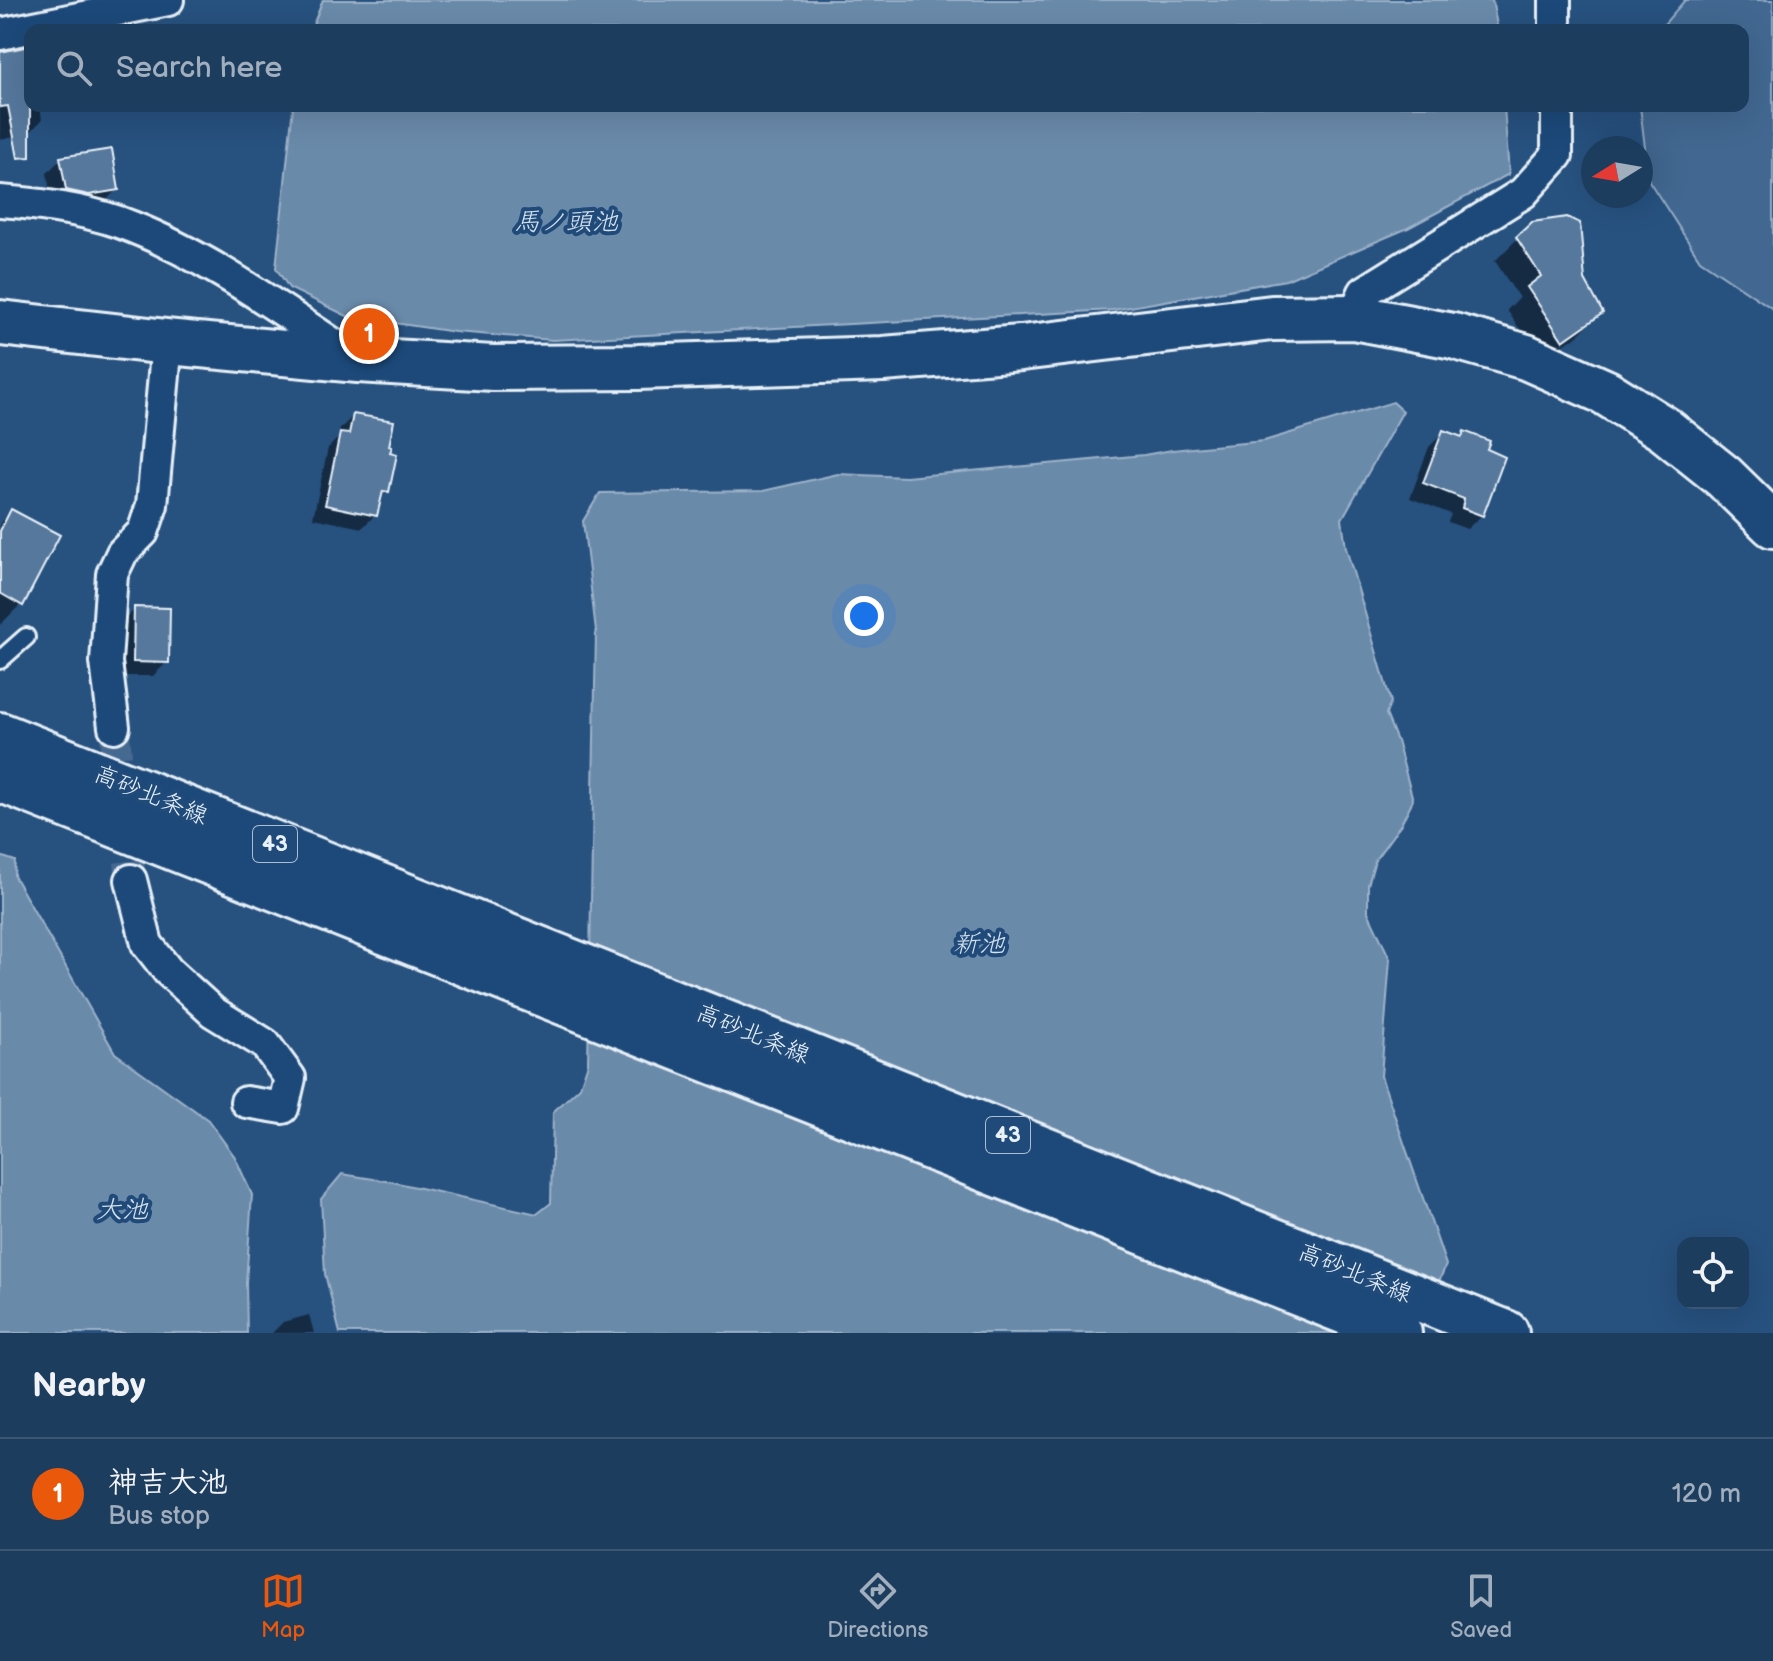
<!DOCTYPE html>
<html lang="en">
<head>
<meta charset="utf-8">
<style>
  :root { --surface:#1d3d5f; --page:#254465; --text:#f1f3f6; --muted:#a0aebd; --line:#3b5674; --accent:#ea580c }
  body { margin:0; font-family:"Balsamiq Sans","Klee One",sans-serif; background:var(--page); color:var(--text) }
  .controls { position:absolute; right:24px; bottom:24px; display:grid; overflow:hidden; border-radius:16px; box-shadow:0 8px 32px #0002 }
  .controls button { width:72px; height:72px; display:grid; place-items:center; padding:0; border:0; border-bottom:2px solid var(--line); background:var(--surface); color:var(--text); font:40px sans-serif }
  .compass { position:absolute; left:1581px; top:136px; width:72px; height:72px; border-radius:50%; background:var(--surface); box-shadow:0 8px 32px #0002; rotate:259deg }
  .you { position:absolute; left:864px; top:616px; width:28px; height:28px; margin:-20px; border:6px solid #fff; border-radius:50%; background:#1a73e8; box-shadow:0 0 0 12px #1a73e833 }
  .badge { display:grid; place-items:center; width:52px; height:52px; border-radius:50%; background:var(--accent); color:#fff; font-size:26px; font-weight:700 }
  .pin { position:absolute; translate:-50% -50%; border:4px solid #fff; box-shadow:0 2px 8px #0006 }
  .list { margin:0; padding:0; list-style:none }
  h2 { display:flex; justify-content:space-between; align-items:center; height:104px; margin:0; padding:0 32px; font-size:34px }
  h2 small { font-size:26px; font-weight:400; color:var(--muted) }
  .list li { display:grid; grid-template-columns:52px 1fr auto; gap:24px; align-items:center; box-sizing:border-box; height:112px; padding:0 32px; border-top:2px solid var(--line) }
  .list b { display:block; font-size:30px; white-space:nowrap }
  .list p { margin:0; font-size:26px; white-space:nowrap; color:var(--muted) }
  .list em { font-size:26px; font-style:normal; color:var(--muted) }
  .icon { flex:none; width:44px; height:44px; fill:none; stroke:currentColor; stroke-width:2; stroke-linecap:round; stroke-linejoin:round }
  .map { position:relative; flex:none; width:1773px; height:1333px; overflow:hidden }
  .search { position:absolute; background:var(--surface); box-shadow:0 8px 32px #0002; left:24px; right:24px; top:24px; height:88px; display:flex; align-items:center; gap:20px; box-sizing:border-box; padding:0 28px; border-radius:16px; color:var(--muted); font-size:30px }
  .sheet { height:216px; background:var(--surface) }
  nav { display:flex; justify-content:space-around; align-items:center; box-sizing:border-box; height:112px; border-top:2px solid var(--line); background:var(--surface); font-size:22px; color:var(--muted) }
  nav a { display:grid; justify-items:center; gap:4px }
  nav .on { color:var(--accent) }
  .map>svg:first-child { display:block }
  .green { fill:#436891; stroke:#96acc4; stroke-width:2 }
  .water { fill:#6b8aaa; stroke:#9db3c9; stroke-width:2 }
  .shadow { fill:#0007 }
  .building { fill:#57789d; stroke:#e8f1f8; stroke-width:2 }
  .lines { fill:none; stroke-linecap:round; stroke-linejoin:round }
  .street-tunnel { stroke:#446991; stroke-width:30; stroke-dasharray:30 15; stroke-linecap:butt }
  .lane-casing { stroke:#e8f1f8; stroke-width:22 }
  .street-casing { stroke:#e8f1f8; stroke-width:36 }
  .secondary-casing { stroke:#e8f1f8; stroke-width:50 }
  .primary-casing { stroke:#e8f1f8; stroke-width:50 }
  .lane { stroke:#1f4a7a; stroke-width:16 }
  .street { stroke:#1f4a7a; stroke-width:30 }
  .secondary { stroke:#1f4a7a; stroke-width:44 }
  .primary { stroke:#1f4a7a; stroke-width:44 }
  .labels { text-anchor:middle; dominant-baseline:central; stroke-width:8; stroke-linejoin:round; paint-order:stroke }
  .shield { fill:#1f4a7a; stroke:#acbfd2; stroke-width:2 }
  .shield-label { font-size:22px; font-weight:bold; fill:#e8f1f8 }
  .street-label { font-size:24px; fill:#e8f1f8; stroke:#1f4a7a }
  .water-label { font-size:26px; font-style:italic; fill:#d5e2ec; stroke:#1f4a7a }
</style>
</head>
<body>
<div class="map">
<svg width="1773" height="1333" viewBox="0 0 1773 1333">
  <rect width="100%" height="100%" fill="#27517f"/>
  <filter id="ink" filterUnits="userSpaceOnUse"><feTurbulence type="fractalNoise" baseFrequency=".0125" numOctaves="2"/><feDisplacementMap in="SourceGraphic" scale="16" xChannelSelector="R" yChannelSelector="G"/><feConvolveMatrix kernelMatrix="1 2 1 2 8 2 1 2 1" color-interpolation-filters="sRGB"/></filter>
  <g filter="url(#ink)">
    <path class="green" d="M 1685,0 L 1773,0 L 1773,309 L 1700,260 L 1649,181 L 1640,106 L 1743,106 L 1743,30 L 1659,30 Z"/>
    <path class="water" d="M 323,0 L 1492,0 L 1498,30 L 311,30 Z
      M 293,106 L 1504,106 L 1509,174 L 1408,228 L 1286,280 L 1113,310 L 553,340 L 455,332 L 347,316 L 289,288 L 276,268 Z
      M 1393,402 L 1403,411 L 1342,519 L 1346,548 L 1391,702 L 1386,714 L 1397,741 L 1413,800 L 1401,824 L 1375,860 L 1368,885 L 1368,912 L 1390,959 L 1381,1076 L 1446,1265 L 1417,1333 L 340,1333 L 325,1274 L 321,1199 L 342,1174 L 393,1182 L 537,1214 L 551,1203 L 553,1112 L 580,1087 L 588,1063 L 596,631 L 583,521 L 600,493 L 763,491 L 838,474 L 906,477 L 1144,455 L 1172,450 L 1264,441 Z
      M 0,856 L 15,861 L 14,876 L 115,1053 L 208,1120 L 235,1157 L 252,1195 L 246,1283 L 247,1333 L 0,1333 Z"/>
    <path class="shadow" d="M 30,53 L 30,106 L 40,106 L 42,120 L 28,134 L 0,140 L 0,54 Z
      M 61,159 L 117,189 L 103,204 L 52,204 L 47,173 Z
      M 1532,224 L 1583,281 L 1600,313 L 1578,335 L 1541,361 L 1507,310 L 1519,298 L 1495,261 Z
      M 353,416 L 388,454 L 387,491 L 379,499 L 375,515 L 362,528 L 313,518 L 328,448 L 339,437 L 340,429 Z
      M 1443,433 L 1460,438 L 1465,434 L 1482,515 L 1467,529 L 1448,522 L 1451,514 L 1410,498 L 1429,447 Z
      M 12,512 L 21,604 L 0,625 L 0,523 Z
      M 135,609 L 167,662 L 153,676 L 119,676 L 120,624 Z
      M 309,1315 L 314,1333 L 272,1333 L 283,1322 Z"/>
    <path class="building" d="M 30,46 L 30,157 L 18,158 L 8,106 L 0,107 L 0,52 Z
      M 112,149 L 119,190 L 89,195 L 66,190 L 60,157 Z
      M 1567,217 L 1580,223 L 1585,280 L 1603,313 L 1563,341 L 1527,287 L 1541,276 L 1516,237 L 1532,222 Z
      M 353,414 L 394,421 L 389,446 L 392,447 L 390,452 L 397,454 L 389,492 L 383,491 L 377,516 L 325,505 L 340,433 L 349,434 Z
      M 1443,430 L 1462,437 L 1464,431 L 1490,441 L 1487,449 L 1505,457 L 1483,516 L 1462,508 L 1464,499 L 1423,483 Z
      M 11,509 L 60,535 L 23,606 L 0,593 L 0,531 Z
      M 134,607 L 170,608 L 169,663 L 133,662 Z"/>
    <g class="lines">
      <path class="street-tunnel" d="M 114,727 L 131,880"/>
      <defs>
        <path id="lane" d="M 0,660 L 26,637"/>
        <path id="street" d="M 1555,0 L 1555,30
          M 0,34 L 168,0
          M 0,201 C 44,204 91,210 132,227 C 211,258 282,311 353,357
          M 1353,317 L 1364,292 L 1523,193 L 1557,155 L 1557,106
          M 114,727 L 106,662 L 112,574 L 122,553 L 143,532 L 152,505 L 167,342
          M 131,880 L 147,944 L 168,971 L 213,1012 L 265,1044 L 290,1078 L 283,1108 L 246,1102"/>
        <path id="secondary" d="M 0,323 L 167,342 L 358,360 L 493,368 L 638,367 L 883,359 L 1021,348 L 1272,318 L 1353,317 L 1453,336 L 1526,357 L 1605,392 L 1664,429 L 1724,477 L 1773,525"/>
        <path id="primary" d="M 0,735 L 1506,1333
          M 0,779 L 1399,1333"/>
      </defs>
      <use href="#lane" class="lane-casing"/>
      <use href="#street" class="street-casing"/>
      <use href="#secondary" class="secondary-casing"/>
      <use href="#primary" class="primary-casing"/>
      <use href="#lane" class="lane"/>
      <use href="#street" class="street"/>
      <use href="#secondary" class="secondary"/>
      <use href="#primary" class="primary"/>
    </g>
  </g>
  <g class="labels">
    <g class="shield">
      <rect x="253" y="826" width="44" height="36" rx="6"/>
      <rect x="986" y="1117" width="44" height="36" rx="6"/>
    </g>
    <g class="shield-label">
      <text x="275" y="844">43</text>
      <text x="1008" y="1135">43</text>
    </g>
    <g class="street-label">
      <text transform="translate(151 795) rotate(22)">高砂北条線</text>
      <text transform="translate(753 1034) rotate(22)">高砂北条線</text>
      <text transform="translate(1355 1273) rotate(22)">高砂北条線</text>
    </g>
    <g class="water-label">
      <text x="566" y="222">馬ノ頭池</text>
      <text x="979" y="944">新池</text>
      <text x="122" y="1210">大池</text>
    </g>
  </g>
</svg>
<div class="controls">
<button><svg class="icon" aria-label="locate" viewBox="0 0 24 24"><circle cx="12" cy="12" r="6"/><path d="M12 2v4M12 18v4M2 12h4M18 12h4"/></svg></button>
</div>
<svg class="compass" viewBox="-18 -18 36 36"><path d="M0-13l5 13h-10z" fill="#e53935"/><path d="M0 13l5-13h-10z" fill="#a0aebd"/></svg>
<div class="you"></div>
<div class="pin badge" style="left:369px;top:334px">1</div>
<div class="search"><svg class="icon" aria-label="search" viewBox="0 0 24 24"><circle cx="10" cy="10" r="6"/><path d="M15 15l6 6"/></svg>Search here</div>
</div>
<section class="sheet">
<h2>Nearby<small></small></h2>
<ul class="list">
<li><span class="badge">1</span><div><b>神吉大池</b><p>Bus stop</p></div><em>120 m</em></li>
</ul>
</section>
<nav>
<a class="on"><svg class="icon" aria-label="map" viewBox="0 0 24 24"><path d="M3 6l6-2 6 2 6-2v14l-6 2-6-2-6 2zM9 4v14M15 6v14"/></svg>Map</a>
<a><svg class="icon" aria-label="directions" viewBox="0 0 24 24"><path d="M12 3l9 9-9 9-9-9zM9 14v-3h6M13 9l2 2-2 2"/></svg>Directions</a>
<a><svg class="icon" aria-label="saved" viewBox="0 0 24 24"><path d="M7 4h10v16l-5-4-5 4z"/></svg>Saved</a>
</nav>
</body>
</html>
